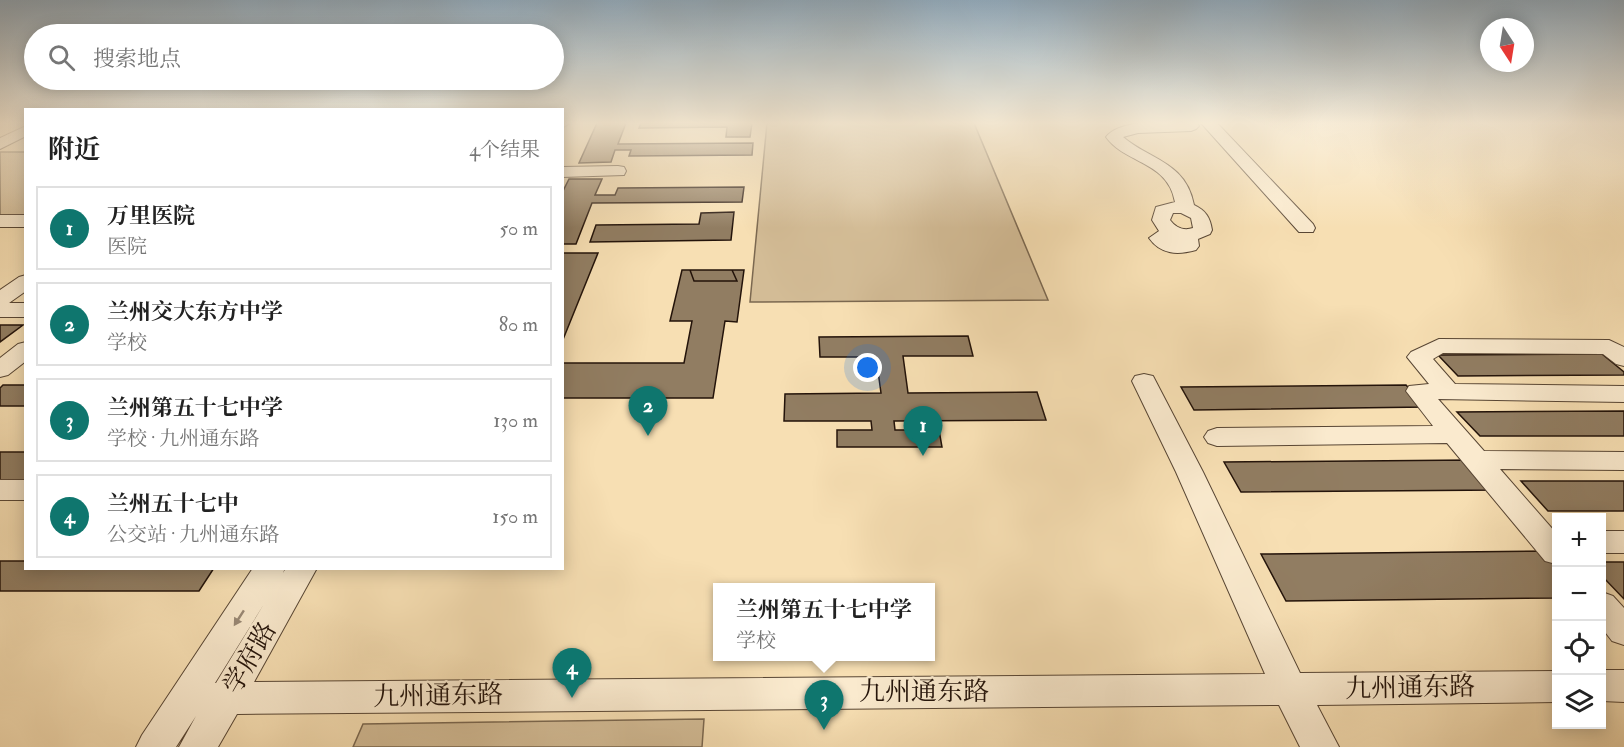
<!DOCTYPE html>
<html lang="zh">
<head>
<meta charset="utf-8">
<style>
  :root { --surface:#fff; --page:#f6f6f6; --text:#222; --muted:#767676; --line:#e0e0e0; --accent:#0f766e }
  body { margin:0; font-family:"IM FELL Double Pica","Noto Serif SC",serif; background:var(--page); color:var(--text) }
  .controls { position:absolute; right:18px; bottom:18px; display:grid; overflow:hidden; border-radius:0px; box-shadow:0 3px 15px #0003 }
  .controls button { width:54px; height:54px; display:grid; place-items:center; padding:0; border:0; border-bottom:2px solid var(--line); background:var(--surface); color:var(--text); font:30px sans-serif }
  .compass { position:absolute; left:1480px; top:18px; width:54px; height:54px; border-radius:50%; background:var(--surface); box-shadow:0 3px 15px #0003; rotate:168deg }
  .you { position:absolute; left:868px; top:368px; width:21px; height:21px; margin:-15px; border:4px solid #fff; border-radius:50%; background:#1a73e8; box-shadow:0 0 0 9px #1a73e833 }
  .badge { display:grid; place-items:center; width:39px; height:39px; border-radius:50%; background:var(--accent); color:#fff; font-size:20px; font-weight:700 }
  .pin { position:absolute; translate:-50% -50px; filter:drop-shadow(0 2px 3px #0008) }
  .pin::after { content:''; position:absolute; top:32px; width:21px; height:18px; background:inherit; clip-path:polygon(0 0,100% 0,50% 100%) }
  .popup { position:absolute; left:713px; top:583px; width:222px; height:78px; box-sizing:border-box; display:grid; place-content:center; border-radius:0px; background:var(--surface); filter:drop-shadow(0 2px 4px #0005); font-size:20px; white-space:nowrap; color:var(--muted) }
  .popup b { font-size:22px; color:var(--text) }
  .popup::after { content:''; position:absolute; left:50%; top:100%; margin-left:-12px; border:12px solid transparent; border-top-color:var(--surface) }
  .list { margin:0; padding:0; list-style:none }
  h2 { display:flex; justify-content:space-between; align-items:center; height:78px; margin:0; padding:0 24px; font-size:26px }
  h2 small { font-size:20px; font-weight:400; color:var(--muted) }
  .list li { display:grid; grid-template-columns:39px 1fr auto; gap:18px; align-items:center; box-sizing:border-box; height:84px; margin:0 12px 12px; padding:0 12px; border:2px solid var(--line); border-radius:0px }
  .list b { display:block; font-size:22px; white-space:nowrap }
  .list p { margin:0; font-size:20px; white-space:nowrap; color:var(--muted) }
  .list em { font-size:20px; font-style:normal; color:var(--muted) }
  .icon { flex:none; width:33px; height:33px; fill:none; stroke:currentColor; stroke-width:2; stroke-linecap:round; stroke-linejoin:round }
  .map { position:relative; flex:none; width:1624px; height:747px; overflow:hidden }
  .search { position:absolute; background:var(--surface); box-shadow:0 3px 15px #0003; left:24px; top:24px; width:540px; height:66px; display:flex; align-items:center; gap:15px; box-sizing:border-box; padding:0 21px; border-radius:33px; color:var(--muted); font-size:22px }
  .panel { position:absolute; background:var(--surface); box-shadow:0 3px 15px #0003; left:24px; top:108px; width:540px; height:462px; border-radius:0px }
  .map>svg:first-child { display:block }
  .green { fill:#d3bc96; stroke:#7b6850; stroke-width:1.5 }
  .building { fill:#917d62; stroke:#23130a; stroke-width:1.5 }
  .lines { fill:none; stroke-linecap:round; stroke-linejoin:round }
  .minor-casing { stroke:#584634; stroke-width:2 }
  .minor { fill:#faeace; fill-rule:evenodd }
  .oneway { fill:#998976 }
  .labels { text-anchor:middle; dominant-baseline:central; stroke-width:4.5; stroke-linejoin:round; paint-order:stroke }
  .near-street-label { font-size:26px; fill:#23130a; stroke:#faeace }
</style>
</head>
<body>
<div class="map">
<svg width="1624" height="747" viewBox="0 0 1624 747">
  <rect width="100%" height="100%" fill="#f7dfb3"/>
  <filter id="stains"><feTurbulence type="fractalNoise" baseFrequency=".00333" numOctaves="4"/><feColorMatrix values="0 0 0 0 .2 0 0 0 0 .09 0 0 0 0 .02 0 0 0 .5 -.17"/></filter>
  <radialGradient id="worn" r=".72"><stop offset=".6" stop-color="#630" stop-opacity="0"/><stop offset="1" stop-color="#630" stop-opacity=".3"/></radialGradient>
  <path class="green" d="M 767,123 L 974,123 L 1048,300 L 750,302 Z
    M 0,152 L 25,152 L 25,218 L 0,218 Z
    M 704,719 L 702,747 L 353,747 L 363,724 Z"/>
  <path class="building" d="M 597,123 L 626,123 L 618,144 L 753,143 L 752,155 L 629,156 L 631,150 L 615,150 L 611,162 L 579,163 Z
    M 641,123 L 752,123 L 750,137 L 726,137 L 727,127 L 639,128 Z
    M 569,179 L 602,179 L 595,195 L 615,195 L 618,188 L 744,187 L 742,202 L 592,203 L 576,244 L 562,244 L 562,193 Z
    M 734,212 L 731,240 L 590,242 L 596,225 L 699,224 L 701,213 Z
    M 562,253 L 598,253 L 562,342 Z
    M 682,270 L 744,270 L 737,322 L 725,321 L 713,398 L 562,398 L 562,363 L 684,363 L 692,321 L 670,321 Z
    M 690,270 L 732,270 L 737,281 L 694,281 Z
    M 0,325 L 23,325 L 0,342 Z
    M 968,336 L 973,356 L 903,356 L 908,393 L 1037,392 L 1046,420 L 894,421 L 895,430 L 939,430 L 942,447 L 837,447 L 837,430 L 872,430 L 871,421 L 784,421 L 785,394 L 881,393 L 876,357 L 820,357 L 819,337 Z
    M 1602,354 L 1624,372 L 1624,375 L 1458,376 L 1438,355 Z
    M 3,385 L 26,385 L 26,406 L 0,406 L 0,388 Z
    M 1406,385 L 1426,407 L 1194,410 L 1181,387 Z
    M 1624,411 L 1624,436 L 1480,436 L 1457,412 Z
    M 0,452 L 26,452 L 26,483 L 0,483 Z
    M 1472,460 L 1499,490 L 1241,492 L 1224,462 Z
    M 1521,481 L 1624,481 L 1624,511 L 1548,511 Z
    M 1548,551 L 1556,561 L 1556,598 L 1286,601 L 1261,554 Z
    M 0,561 L 26,561 L 26,568 L 214,568 L 199,591 L 0,591 Z
    M 1602,562 L 1624,562 L 1624,599 L 1602,576 Z"/>
  <g class="lines">
    <defs>
      <path id="minor" d="M 562,123 L 570,123 L 562,128 Z
        M 1197,123 L 1199,126 L 1196,129 L 1191,131 L 1138,133 L 1123,137 C 1150,160 1186,162 1194,205 C 1206,211 1210,217 1212,230 L 1210,234 L 1198,239 L 1199,246 L 1196,250 C 1178,255 1161,255 1149,238 L 1159,231 L 1152,220 L 1156,207 L 1175,202 C 1168,161 1125,164 1106,137 C 1122,117 1173,123 1197,123 ZM 1173,213 L 1181,213 L 1191,218 L 1193,228 C 1184,231 1176,228 1170,220 Z
        M 1201,123 L 1217,123 L 1313,224 L 1315,228 L 1313,232 L 1299,232 Z
        M 26,126 L 26,136 L 0,149 L 0,138 Z
        M 618,166 L 624,167 L 626,171 L 624,175 L 562,177 L 562,167 Z
        M 0,215 L 26,215 L 26,227 L 0,227 Z
        M 26,275 L 26,291 L 9,303 L 26,303 L 26,317 L 0,317 L 0,290 L 19,277 Z
        M 1439,339 L 1609,340 L 1624,347 L 1624,366 L 1616,364 L 1603,354 L 1443,353 L 1433,359 L 1455,384 L 1624,386 L 1624,402 L 1438,399 L 1484,451 L 1624,452 L 1624,470 L 1500,469 L 1556,533 L 1556,564 L 1545,561 L 1447,443 L 1217,446 L 1208,443 L 1204,437 L 1208,431 L 1217,428 L 1433,426 L 1406,391 L 1409,386 L 1429,384 L 1407,357 L 1411,352 Z
        M 26,342 L 26,361 L 8,375 L 0,377 L 0,358 L 18,344 Z
        M 1144,374 L 1153,376 L 1203,472 L 1300,673 L 1556,671 L 1556,702 L 1317,705 L 1339,747 L 1300,747 L 1279,705 L 237,714 L 218,747 L 179,747 L 196,716 L 176,747 L 136,747 L 142,735 L 253,568 L 285,568 L 283,573 L 286,568 L 317,568 L 254,682 L 1265,674 L 1176,472 L 1132,381 L 1135,376 ZM 264,604 L 216,683 L 215,683 Z
        M 0,480 L 26,480 L 26,500 L 0,500 Z
        M 1602,531 L 1624,531 L 1624,553 L 1602,553 Z
        M 1602,592 L 1613,596 L 1624,608 L 1624,645 L 1612,641 L 1602,628 Z
        M 1602,670 L 1624,670 L 1624,702 L 1602,701 Z"/>
    </defs>
    <use href="#minor" class="minor-casing"/>
    <use href="#minor" class="minor"/>
  </g>
  <defs><path id="oneway-solid" d="M-6-.8H1V-3.2L6.5 0L1 3.2V.8H-6Z" transform="scale(1.5)"/></defs>
  <use class="oneway" href="#oneway-solid" transform="translate(239 618) rotate(123)"/>
  <linearGradient id="sky" x2="0" y2="1"><stop stop-color="#91aabc"/><stop offset="0.54" stop-color="#fbf1dd"/><stop offset="1" stop-color="#fbf1dd" stop-opacity="0"/></linearGradient>
  <rect width="1624" height="228" fill="url(#sky)"/>
  <g class="labels">
    <g class="near-street-label">
      <text transform="translate(250 658) rotate(-60)">学府路</text>
      <text transform="translate(1410 688) rotate(-1)">九州通东路</text>
      <text x="924" y="692">九州通东路</text>
      <text transform="translate(438 696) rotate(-1)">九州通东路</text>
    </g>
  </g>
  <rect width="100%" height="100%" filter="url(#stains)"/>
  <rect width="100%" height="100%" fill="url(#worn)"/>
</svg>
<div class="controls">
<button>+</button>
<button>−</button>
<button><svg class="icon" aria-label="locate" viewBox="0 0 24 24"><circle cx="12" cy="12" r="6"/><path d="M12 2v4M12 18v4M2 12h4M18 12h4"/></svg></button>
<button><svg class="icon" aria-label="layers" viewBox="0 0 24 24"><path d="M12 4l9 5-9 5-9-5zM3 14l9 5 9-5"/></svg></button>
</div>
<svg class="compass" viewBox="-18 -18 36 36"><path d="M0-13l5 13h-10z" fill="#e53935"/><path d="M0 13l5-13h-10z" fill="#767676"/></svg>
<div class="you"></div>
<div class="pin badge" style="left:923px;top:456px">1</div>
<div class="pin badge" style="left:648px;top:436px">2</div>
<div class="pin badge" style="left:824px;top:730px">3</div>
<div class="popup"><b>兰州第五十七中学</b>学校</div>
<div class="pin badge" style="left:572px;top:698px">4</div>
<div class="search"><svg class="icon" aria-label="search" viewBox="0 0 24 24"><circle cx="10" cy="10" r="6"/><path d="M15 15l6 6"/></svg>搜索地点</div>
<section class="panel">
<h2>附近<small>4个结果</small></h2>
<ul class="list">
<li><span class="badge">1</span><div><b>万里医院</b><p>医院</p></div><em>50 m</em></li>
<li><span class="badge">2</span><div><b>兰州交大东方中学</b><p>学校</p></div><em>80 m</em></li>
<li><span class="badge">3</span><div><b>兰州第五十七中学</b><p>学校 · 九州通东路</p></div><em>130 m</em></li>
<li><span class="badge">4</span><div><b>兰州五十七中</b><p>公交站 · 九州通东路</p></div><em>150 m</em></li>
</ul>
</section>
</div>
</body>
</html>
